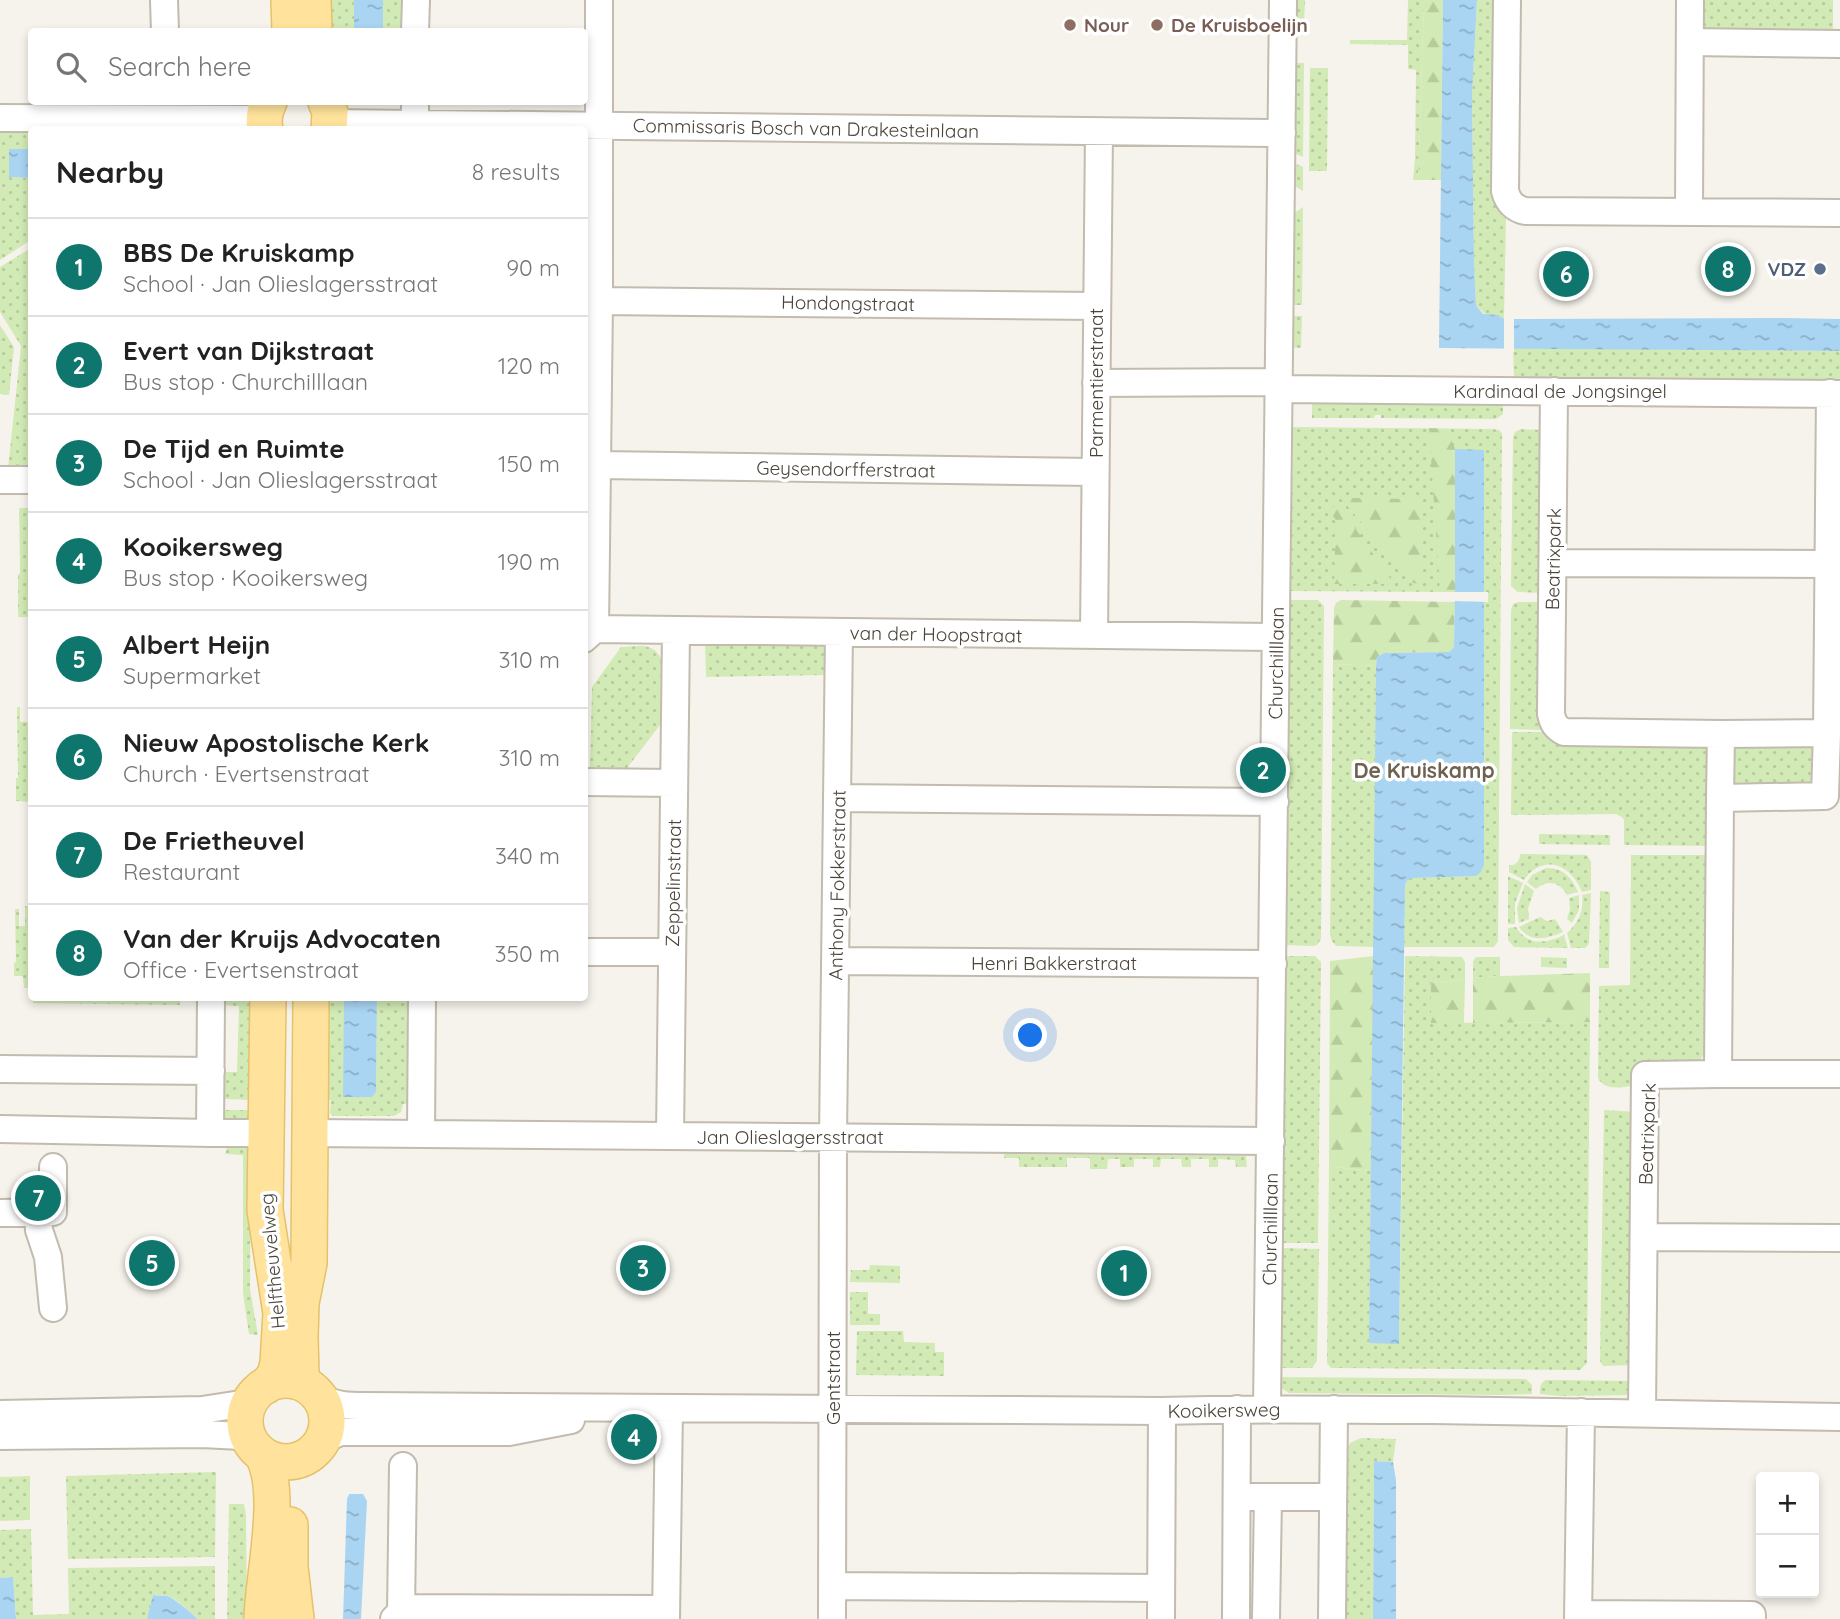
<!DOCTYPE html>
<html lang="en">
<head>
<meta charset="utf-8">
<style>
  :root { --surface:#fff; --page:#f6f6f6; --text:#222; --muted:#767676; --line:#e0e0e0; --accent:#0f766e }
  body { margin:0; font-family:Quicksand,sans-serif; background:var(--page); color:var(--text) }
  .controls { position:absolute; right:21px; bottom:21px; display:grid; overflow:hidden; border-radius:7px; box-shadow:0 4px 10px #0003 }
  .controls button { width:63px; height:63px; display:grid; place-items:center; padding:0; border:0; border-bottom:2px solid var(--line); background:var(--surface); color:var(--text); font:35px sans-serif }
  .you { position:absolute; left:1031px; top:1036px; width:24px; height:24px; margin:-18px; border:5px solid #fff; border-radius:50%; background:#1a73e8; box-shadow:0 0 0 10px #1a73e833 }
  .badge { display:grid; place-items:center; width:46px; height:46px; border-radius:50%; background:var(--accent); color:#fff; font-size:23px; font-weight:700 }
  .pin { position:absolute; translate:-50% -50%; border:4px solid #fff; box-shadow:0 2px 7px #0006 }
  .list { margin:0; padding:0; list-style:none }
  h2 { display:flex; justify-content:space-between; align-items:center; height:91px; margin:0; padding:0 28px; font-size:30px }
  h2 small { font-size:23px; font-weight:400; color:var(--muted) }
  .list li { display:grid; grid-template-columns:46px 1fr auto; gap:21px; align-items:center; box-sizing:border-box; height:98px; padding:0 28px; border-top:2px solid var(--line) }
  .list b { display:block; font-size:26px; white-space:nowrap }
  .list p { margin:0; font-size:23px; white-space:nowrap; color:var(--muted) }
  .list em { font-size:23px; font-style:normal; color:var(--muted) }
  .icon { flex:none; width:38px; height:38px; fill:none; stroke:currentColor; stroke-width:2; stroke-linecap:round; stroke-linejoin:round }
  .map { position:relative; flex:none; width:1840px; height:1619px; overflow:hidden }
  .search { position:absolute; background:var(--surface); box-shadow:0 4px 10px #0003; left:28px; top:28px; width:560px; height:77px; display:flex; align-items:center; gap:18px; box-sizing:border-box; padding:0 24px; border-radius:7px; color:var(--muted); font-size:26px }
  .panel { position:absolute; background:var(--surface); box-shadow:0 4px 10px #0003; left:28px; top:126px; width:560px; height:875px; border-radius:7px }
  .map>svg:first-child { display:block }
  .green { fill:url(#green-dots) }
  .forest { fill:url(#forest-firs) }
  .water { fill:url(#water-ripples) }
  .pier { fill:#f6f3ec }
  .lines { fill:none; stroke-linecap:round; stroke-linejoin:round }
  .minor-casing { stroke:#c2bbae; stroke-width:30 }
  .major-casing { stroke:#e6c16a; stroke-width:38 }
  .minor { stroke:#fff; stroke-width:26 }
  .major { stroke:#ffe39c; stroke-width:35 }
  .education-dot { fill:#8d6e63; stroke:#fff; stroke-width:2.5 }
  .service-dot { fill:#5c6f8a; stroke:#fff; stroke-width:2.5 }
  .labels { text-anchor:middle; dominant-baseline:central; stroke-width:7; stroke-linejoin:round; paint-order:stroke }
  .education-label { font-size:19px; font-weight:bold; fill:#785e54; stroke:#fff; text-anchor:start }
  .street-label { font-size:19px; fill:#4b4439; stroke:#fff }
  .service-label { font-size:19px; font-weight:bold; fill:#4e5e75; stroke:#fff; text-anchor:end }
  .neighbourhood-label { font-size:21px; font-weight:bold; fill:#6e6250; stroke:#fff }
</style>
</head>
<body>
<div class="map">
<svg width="1840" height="1619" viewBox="0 0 1840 1619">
  <defs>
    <pattern id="green-dots" width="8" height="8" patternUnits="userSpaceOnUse" patternTransform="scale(1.75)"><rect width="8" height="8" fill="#d2eab5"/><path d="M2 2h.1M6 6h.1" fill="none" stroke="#b6ca9c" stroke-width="1.8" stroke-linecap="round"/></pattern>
    <pattern id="forest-firs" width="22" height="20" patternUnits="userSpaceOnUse" patternTransform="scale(1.75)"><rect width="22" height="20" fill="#d2eab5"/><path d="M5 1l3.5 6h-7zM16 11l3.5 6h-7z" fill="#b6ca9c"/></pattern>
    <pattern id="water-ripples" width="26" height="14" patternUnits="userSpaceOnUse" patternTransform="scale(1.75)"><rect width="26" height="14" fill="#a9d4f2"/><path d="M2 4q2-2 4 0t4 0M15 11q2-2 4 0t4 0" fill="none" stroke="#8caec5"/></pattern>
  </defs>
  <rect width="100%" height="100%" fill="#f6f3ec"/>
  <path class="green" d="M 330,0 L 354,0 L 354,31 L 330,31 Z
    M 383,0 L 401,0 L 401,31 L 383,31 Z
    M 1291,0 L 1305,0 L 1304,22 L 1290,22 Z
    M 1408,0 L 1424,0 L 1418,180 L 1413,180 L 1415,159 L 1416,70 L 1408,69 L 1408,45 L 1350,44 L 1350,40 L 1407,40 Z
    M 1477,0 L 1501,0 L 1499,210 L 1501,215 L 1506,217 L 1504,319 L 1498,315 L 1486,315 L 1476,305 L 1474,263 L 1472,94 Z
    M 1703,0 L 1833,0 L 1833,28 L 1826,37 L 1704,35 Z
    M 1290,63 L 1304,63 L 1303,157 L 1289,151 Z
    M 1310,68 L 1328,68 L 1327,171 L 1309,171 Z
    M 0,126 L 26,126 L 31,132 L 31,149 L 9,149 L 9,177 L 31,178 L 31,240 L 0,260 Z
    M 1289,161 L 1303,167 L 1303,191 L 1293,185 Z
    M 1303,207 L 1302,305 L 1288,305 L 1293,214 Z
    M 31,248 L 31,469 L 8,469 L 21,346 L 0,312 L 0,267 Z
    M 1288,316 L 1302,316 L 1301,348 L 1288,347 Z
    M 0,325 L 14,347 L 9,395 L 0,394 Z
    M 1513,348 L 1840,351 L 1840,383 L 1514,378 Z
    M 1312,399 L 1503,400 L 1503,414 L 1498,418 L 1495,419 L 1381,418 L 1381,415 L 1375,415 L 1374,418 L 1312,418 Z
    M 1293,427 L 1493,429 L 1499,430 L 1502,433 L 1498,941 L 1494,947 L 1404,947 L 1405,886 L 1407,881 L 1411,878 L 1476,876 L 1483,661 L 1484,450 L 1455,450 L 1455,592 L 1291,591 Z
    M 1521,429 L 1545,430 L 1543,593 L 1518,592 L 1511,586 L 1513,437 L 1515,432 Z
    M 19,508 L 31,508 L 31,617 L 18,617 L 18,574 L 20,574 L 20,565 Z
    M 1286,600 L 1318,600 L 1324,606 L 1321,939 L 1317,945 L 1313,946 L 1282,945 Z
    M 1518,602 L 1543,602 L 1544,730 L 1510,729 L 1511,610 L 1513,604 Z
    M 827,641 L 827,675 L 706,677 L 705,642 Z
    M 621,647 C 637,647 653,641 661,659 L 660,725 L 627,768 L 590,767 L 592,687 Z
    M 1333,664 L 1376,666 L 1374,947 L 1336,946 L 1332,941 L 1330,935 Z
    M 17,707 L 20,707 L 20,722 L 31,722 L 31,802 L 16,801 L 16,778 L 18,778 Z
    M 1512,732 L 1545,732 L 1698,742 L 1707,748 L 1710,756 L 1710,846 L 1624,845 L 1624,820 L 1622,817 L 1616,814 L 1511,815 Z
    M 1738,744 L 1811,746 L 1815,750 L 1815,782 L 1810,786 L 1739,787 L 1731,780 L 1733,747 Z
    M 1539,834 L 1610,835 L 1610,845 L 1539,844 Z
    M 1520,854 L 1587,855 L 1591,862 L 1591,890 L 1582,892 C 1571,864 1543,853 1524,880 L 1509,872 L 1509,865 C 1516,866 1520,861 1520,854 Z
    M 1631,855 L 1709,855 L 1706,1053 L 1699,1061 C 1681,1069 1609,1104 1598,1078 L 1599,986 L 1630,985 Z
    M 1546,868 C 1562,867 1572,877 1578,892 L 1567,895 C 1560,882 1548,879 1536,889 L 1527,882 L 1532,875 Z
    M 1508,876 L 1523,883 L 1515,903 L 1515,924 L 1508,924 Z
    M 1525,884 L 1534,891 L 1528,908 L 1529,919 L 1519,923 L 1517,908 Z
    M 1600,891 L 1610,892 L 1609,968 L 1599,968 Z
    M 1591,893 L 1589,944 L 1585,948 L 1571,948 L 1567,933 C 1579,922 1584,911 1582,895 Z
    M 1579,895 L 1579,910 L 1572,923 L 1567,919 L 1570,909 L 1569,898 Z
    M 25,906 L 31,906 L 31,988 L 24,988 L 23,976 L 14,976 L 14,963 L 16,962 L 15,909 L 19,909 L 19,926 L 25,926 Z
    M 1540,917 L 1547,921 L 1555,919 L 1563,932 C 1547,939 1530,943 1519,927 Z
    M 1516,927 C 1527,946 1546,944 1564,935 L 1568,948 L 1514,947 L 1508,940 L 1508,928 Z
    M 1282,956 L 1315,956 L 1321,962 L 1318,1243 L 1283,1243 L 1283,1236 L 1280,1231 Z
    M 1405,956 L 1462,957 L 1465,962 L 1465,979 L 1431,983 L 1431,1023 L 1590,1022 L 1587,1363 L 1580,1370 L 1331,1368 L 1327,1363 L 1329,1166 L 1371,1171 L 1369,1343 L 1399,1343 Z
    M 1476,957 L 1500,957 L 1500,976 L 1473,978 L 1473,961 Z
    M 1541,957 L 1567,958 L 1567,968 L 1541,967 Z
    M 33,998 L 180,998 L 180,1005 L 33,1003 Z
    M 219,998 L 254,998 L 253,1100 L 223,1099 L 223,1072 L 237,1072 L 239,1006 L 219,1005 Z
    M 326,998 L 344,998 L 376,1092 L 377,998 L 412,998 L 411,1104 L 403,1104 L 401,1112 L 394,1116 L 333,1116 L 330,1113 L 331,1100 L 326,1100 Z
    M 223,1110 L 253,1110 C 248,1125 235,1121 223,1121 Z
    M 1604,1110 L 1638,1112 L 1633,1365 L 1603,1366 L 1600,1361 Z
    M 228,1145 L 251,1145 L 250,1289 L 258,1335 L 249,1334 L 243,1293 L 243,1155 L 225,1154 Z
    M 1004,1154 L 1246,1156 L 1247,1167 L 1236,1167 L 1235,1160 L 1218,1159 L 1218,1167 L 1209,1167 L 1209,1159 L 1191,1159 L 1191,1167 L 1182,1167 L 1181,1159 L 1161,1159 L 1160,1167 L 1153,1167 L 1153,1159 L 1134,1159 L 1134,1167 L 1120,1167 L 1120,1159 L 1108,1159 L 1107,1169 L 1090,1169 L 1090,1158 L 1067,1158 L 1067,1167 L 1019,1167 L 1019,1158 L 1004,1158 Z
    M 1283,1248 L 1319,1249 L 1317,1361 L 1312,1368 L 1279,1368 L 1279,1261 L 1283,1255 Z
    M 870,1265 L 900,1266 L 900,1283 L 850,1282 L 851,1270 L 869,1270 Z
    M 850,1292 L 868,1292 L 868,1314 L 880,1314 L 880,1325 L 850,1325 Z
    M 857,1331 L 903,1331 L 904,1342 L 935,1343 L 935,1352 L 944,1352 L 944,1376 L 856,1375 Z
    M 1279,1377 L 1526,1379 L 1532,1385 L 1532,1394 L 1500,1395 L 1289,1393 L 1281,1388 Z
    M 1546,1380 L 1633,1381 L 1629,1395 L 1560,1396 L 1540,1394 C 1540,1387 1540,1383 1546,1380 Z
    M 1361,1438 L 1396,1439 L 1393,1462 L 1374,1461 L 1373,1619 L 1343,1619 L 1345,1454 L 1350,1443 Z
    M 216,1472 L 215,1557 L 68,1559 L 66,1476 Z
    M 30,1476 L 30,1520 L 0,1521 L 0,1477 Z
    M 229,1504 L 244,1504 L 246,1515 L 247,1619 L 227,1619 Z
    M 31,1529 L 33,1615 L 69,1614 L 68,1568 L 215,1566 L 215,1619 L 197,1619 C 195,1615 175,1599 171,1597 C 166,1595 158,1596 153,1595 L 147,1619 L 16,1619 L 13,1577 L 0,1578 L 0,1530 Z"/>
  <path class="forest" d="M 1424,0 L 1443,0 L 1441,180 L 1418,180 Z
    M 1429,428 L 1447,429 L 1455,449 L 1455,592 L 1440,592 Z
    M 1350,498 L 1414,499 L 1422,507 L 1420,584 L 1413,583 L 1348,507 Z
    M 1339,505 L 1394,584 L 1334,584 L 1336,520 L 1331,513 L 1332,507 Z
    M 1341,600 L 1455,602 L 1454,647 L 1449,652 L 1384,653 L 1377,657 L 1376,666 L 1333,664 L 1334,608 L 1336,603 Z
    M 1374,956 L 1371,1171 L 1329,1166 L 1330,961 Z
    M 1590,973 L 1590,1022 L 1473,1023 L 1473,978 L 1500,976 Z
    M 1465,979 L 1464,1023 L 1431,1023 L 1431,983 Z"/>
  <path class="water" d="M 354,0 L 383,0 L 383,31 L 354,31 Z
    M 1443,0 L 1477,0 L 1472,95 L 1474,263 L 1476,305 L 1483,314 L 1498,315 L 1504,319 L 1783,318 L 1840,319 L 1840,351 L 1439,348 Z
    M 9,149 L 31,149 L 31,178 L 9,177 Z
    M 1455,449 L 1484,450 L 1484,865 L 1480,873 L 1476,876 L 1412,878 L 1407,881 L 1405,885 L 1399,1344 L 1369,1343 L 1376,666 L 1377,657 L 1384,653 L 1449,652 L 1454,647 L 1455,592 Z
    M 344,998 L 377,998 L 376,1092 L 372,1097 L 343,1097 Z
    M 1374,1461 L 1393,1462 L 1396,1480 L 1396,1619 L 1373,1619 Z
    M 349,1494 L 363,1494 L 367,1501 L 361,1619 L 343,1619 L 347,1499 Z
    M 13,1577 L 16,1619 L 0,1619 L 0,1578 Z
    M 153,1595 C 158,1596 166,1595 170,1597 C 174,1599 195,1615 197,1619 L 147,1619 Z"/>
  <path class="pier" d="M 1504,315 L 1514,316 L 1514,352 L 1504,352 Z
    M 1452,592 L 1488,592 L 1488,602 L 1452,601 Z"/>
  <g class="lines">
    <defs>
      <path id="minor" d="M 164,0 L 165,32
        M 1507,0 L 1505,191 C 1508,202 1513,208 1525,211 L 1840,213
        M 415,32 L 416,0
        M 1690,42 L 1840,44
        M 415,102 L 415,130
        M 0,118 L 264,119
        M 331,123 L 1282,133
        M 1689,211 L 1690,0
        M 599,301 L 1096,306
        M 1096,383 L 1279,382
        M 1279,389 L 1840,394
        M 1554,391 L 1551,714 C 1553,723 1555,727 1564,732 L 1721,734 L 1720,798 L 1825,796 L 1827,733 L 1721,734
        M 598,465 L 1095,472
        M 0,480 L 32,480
        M 1553,563 L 1828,564
        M 595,629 L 1276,637
        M 1094,635 L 1099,132
        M 584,639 L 595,629 L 599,301 L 599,0
        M 1827,733 L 1830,393
        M 584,782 L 674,783
        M 838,798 L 1275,802
        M 584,952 L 672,952
        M 835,961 L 1273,964
        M 0,1069 L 211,1071
        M 1718,1074 L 1840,1074
        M 0,1129 L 210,1133 L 266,1133
        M 210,1133 L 211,998
        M 310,1133 L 1271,1141
        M 421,1134 L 422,998
        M 670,1136 L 676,631
        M 38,1212 L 39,1230 L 48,1257 L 53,1308
        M 0,1213 L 53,1212 L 53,1167
        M 1644,1237 L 1840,1238
        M 320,1397 C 335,1406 349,1406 366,1406 L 1162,1411 C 1252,1408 1342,1410 1432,1410 C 1568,1412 1704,1414 1840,1417
        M 1267,1409 L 1283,0
        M 1642,1412 L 1645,1075 L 1718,1074 L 1720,798
        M 0,1414 L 202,1410 L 241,1404 L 254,1397
        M 0,1436 L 202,1434 L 241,1436 L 252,1443
        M 321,1443 L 331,1436 L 340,1432 L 509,1432 L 571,1420
        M 1252,1497 L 1333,1497
        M 832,1586 L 1161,1588
        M 401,1612 L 413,1608 L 666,1609
        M 1578,1614 L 1752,1615 L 1752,1619
        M 394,1619 L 401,1612 L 403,1466
        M 666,1619 L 669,1409
        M 832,1619 L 833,1137 L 839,632
        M 1161,1619 L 1162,1411
        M 1236,1619 L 1237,1409
        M 1266,1619 L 1268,1497
        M 1332,1619 L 1334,1409
        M 1578,1619 L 1581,1412"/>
      <path id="major" d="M 289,0 L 290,32
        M 313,0 L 314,32
        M 326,102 L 330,112 L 329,130
        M 265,130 C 263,119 264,111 269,102
        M245 1421a41 41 0 1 1 82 0a41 41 0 1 1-82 0Z
        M 306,1385 L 301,1376 L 300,1337 L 301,1303 L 309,1263 L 311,998
        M 266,1386 L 275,1375 L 278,1363 L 281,1313 L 265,1210 L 268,998
        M 290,1525 L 290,1567 L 296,1619
        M 262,1619 C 263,1575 284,1491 262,1454"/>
    </defs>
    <use href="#minor" class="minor-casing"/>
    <use href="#major" class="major-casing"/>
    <use href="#minor" class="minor"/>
    <use href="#major" class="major"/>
  </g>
  <g class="education-dot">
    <circle cx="1070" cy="25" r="7"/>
    <circle cx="1157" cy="25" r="7"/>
  </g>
  <circle class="service-dot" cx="1820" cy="269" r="7"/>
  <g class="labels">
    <g class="education-label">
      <text x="1084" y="25">Nour</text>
      <text x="1171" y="25">De Kruisboelijn</text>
    </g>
    <g class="street-label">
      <text transform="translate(806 128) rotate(1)">Commissaris Bosch van Drakesteinlaan</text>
      <text transform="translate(848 303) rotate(1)">Hondongstraat</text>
      <text transform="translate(1096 383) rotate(-90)">Parmentierstraat</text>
      <text x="1560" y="391">Kardinaal de Jongsingel</text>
      <text transform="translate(846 469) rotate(1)">Geysendorfferstraat</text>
      <text transform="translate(1553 559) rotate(-89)">Beatrixpark</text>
      <text transform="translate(936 634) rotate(1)">van der Hoopstraat</text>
      <text transform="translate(1276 663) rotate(-89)">Churchilllaan</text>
      <text transform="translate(673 883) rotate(-89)">Zeppelinstraat</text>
      <text transform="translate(837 885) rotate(-89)">Anthony Fokkerstraat</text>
      <text x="1054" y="963">Henri Bakkerstraat</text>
      <text transform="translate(1647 1134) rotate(-88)">Beatrixpark</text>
      <text x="790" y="1137">Jan Olieslagersstraat</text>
      <text transform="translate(1270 1229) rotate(-89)">Churchilllaan</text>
      <text transform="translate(272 1261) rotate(-95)">Helftheuvelweg</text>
      <text transform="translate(833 1378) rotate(-90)">Gentstraat</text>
      <text transform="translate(1224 1410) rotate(-1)">Kooikersweg</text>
    </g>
    <g class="service-label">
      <text x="1806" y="269">VDZ</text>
    </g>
    <g class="neighbourhood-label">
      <text x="1424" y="770">De Kruiskamp</text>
    </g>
  </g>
</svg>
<div class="controls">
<button>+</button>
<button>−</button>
</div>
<div class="you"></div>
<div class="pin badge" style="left:1124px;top:1273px">1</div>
<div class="pin badge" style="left:1263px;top:770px">2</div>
<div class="pin badge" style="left:643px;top:1268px">3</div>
<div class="pin badge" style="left:634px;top:1437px">4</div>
<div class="pin badge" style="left:152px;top:1263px">5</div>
<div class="pin badge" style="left:1566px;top:274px">6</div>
<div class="pin badge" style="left:38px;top:1198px">7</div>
<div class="pin badge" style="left:1728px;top:269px">8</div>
<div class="search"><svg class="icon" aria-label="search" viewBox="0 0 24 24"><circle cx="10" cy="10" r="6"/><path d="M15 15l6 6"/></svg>Search here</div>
<section class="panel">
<h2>Nearby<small>8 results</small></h2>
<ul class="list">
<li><span class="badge">1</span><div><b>BBS De Kruiskamp</b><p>School · Jan Olieslagersstraat</p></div><em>90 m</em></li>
<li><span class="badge">2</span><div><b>Evert van Dijkstraat</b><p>Bus stop · Churchilllaan</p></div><em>120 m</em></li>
<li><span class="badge">3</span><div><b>De Tijd en Ruimte</b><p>School · Jan Olieslagersstraat</p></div><em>150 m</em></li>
<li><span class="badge">4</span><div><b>Kooikersweg</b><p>Bus stop · Kooikersweg</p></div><em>190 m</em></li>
<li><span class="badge">5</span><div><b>Albert Heijn</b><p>Supermarket</p></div><em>310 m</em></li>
<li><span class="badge">6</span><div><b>Nieuw Apostolische Kerk</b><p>Church · Evertsenstraat</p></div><em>310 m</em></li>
<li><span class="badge">7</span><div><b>De Frietheuvel</b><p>Restaurant</p></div><em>340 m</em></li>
<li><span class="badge">8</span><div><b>Van der Kruijs Advocaten</b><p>Office · Evertsenstraat</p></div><em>350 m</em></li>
</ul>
</section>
</div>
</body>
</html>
